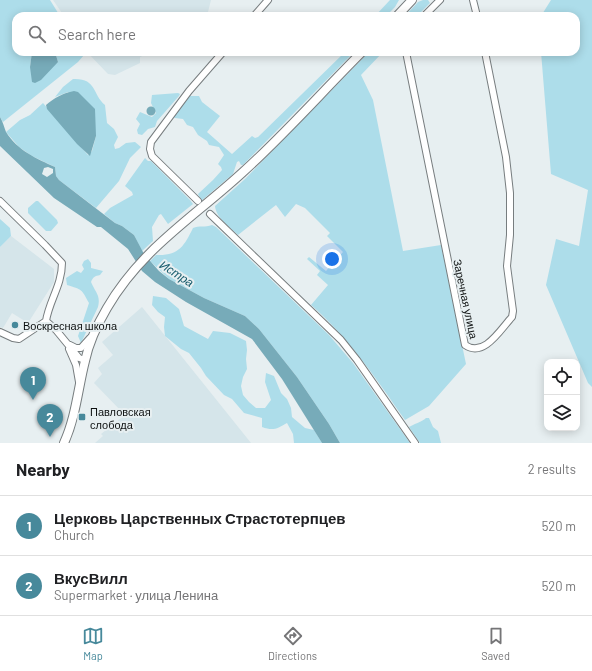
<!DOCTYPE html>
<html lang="en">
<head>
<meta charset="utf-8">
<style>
  :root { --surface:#fff; --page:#f6f6f6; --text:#202124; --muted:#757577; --line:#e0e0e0; --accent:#47899b }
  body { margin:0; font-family:Barlow,sans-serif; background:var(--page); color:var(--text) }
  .controls { position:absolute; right:12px; bottom:12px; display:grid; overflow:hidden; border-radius:8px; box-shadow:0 2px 10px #0003 }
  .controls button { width:36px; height:36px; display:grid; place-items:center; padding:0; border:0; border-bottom:1px solid var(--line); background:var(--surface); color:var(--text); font:20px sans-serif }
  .you { position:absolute; left:332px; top:259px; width:14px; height:14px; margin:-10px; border:3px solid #fff; border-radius:50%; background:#1a73e8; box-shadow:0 0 0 6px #1a73e833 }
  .badge { display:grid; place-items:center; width:26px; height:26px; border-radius:50%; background:var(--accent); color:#fff; font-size:13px; font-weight:700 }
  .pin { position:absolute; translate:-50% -33px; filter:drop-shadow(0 1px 2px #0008) }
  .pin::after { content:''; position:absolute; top:21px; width:14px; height:12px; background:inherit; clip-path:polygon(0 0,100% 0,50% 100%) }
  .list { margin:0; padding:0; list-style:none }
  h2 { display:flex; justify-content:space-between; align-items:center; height:52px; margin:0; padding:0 16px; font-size:17px }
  h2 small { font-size:13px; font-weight:400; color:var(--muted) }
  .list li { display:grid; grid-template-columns:26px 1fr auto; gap:12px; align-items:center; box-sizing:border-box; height:60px; padding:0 16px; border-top:1px solid var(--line) }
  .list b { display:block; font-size:15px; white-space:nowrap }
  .list p { margin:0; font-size:13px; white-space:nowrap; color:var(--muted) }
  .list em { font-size:13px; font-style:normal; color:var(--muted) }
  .icon { flex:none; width:22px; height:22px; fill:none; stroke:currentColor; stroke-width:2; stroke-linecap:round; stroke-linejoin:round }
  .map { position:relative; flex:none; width:592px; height:443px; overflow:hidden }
  .search { position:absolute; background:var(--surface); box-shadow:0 2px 10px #0003; left:12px; right:12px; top:12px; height:44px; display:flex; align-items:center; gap:10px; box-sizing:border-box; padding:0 14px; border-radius:12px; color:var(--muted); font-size:15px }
  .sheet { height:172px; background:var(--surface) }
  nav { display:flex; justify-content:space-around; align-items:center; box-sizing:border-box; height:56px; border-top:1px solid var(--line); background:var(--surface); font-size:11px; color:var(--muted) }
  nav a { display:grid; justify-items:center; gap:2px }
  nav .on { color:var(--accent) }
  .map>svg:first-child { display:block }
  .built { fill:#d5e5ea }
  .green { fill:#adddea }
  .water { fill:#77abb9; fill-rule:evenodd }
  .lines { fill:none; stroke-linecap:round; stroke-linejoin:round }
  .minor-casing { stroke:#777d7f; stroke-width:8 }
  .major-casing { stroke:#777d7f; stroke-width:10 }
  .minor { stroke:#fff; stroke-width:6 }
  .major { stroke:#fff; stroke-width:8 }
  .poi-dot { fill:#47899b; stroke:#e7eff1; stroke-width:1.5 }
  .labels { text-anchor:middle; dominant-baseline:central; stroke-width:4; stroke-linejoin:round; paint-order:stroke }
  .street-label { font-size:11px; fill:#0e1111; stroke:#e7eff1 }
  .poi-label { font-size:11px; fill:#0e1111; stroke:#e7eff1; text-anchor:start }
  .water-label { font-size:12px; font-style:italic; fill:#13596a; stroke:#e7eff1 }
</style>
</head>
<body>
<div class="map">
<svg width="592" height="443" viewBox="0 0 592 443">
  <rect width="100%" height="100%" fill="#e7eff1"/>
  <path class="built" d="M 53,0 L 211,0 L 207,16 L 64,16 Z
    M 87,52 L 151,52 L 140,57 L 140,63 L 115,75 L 108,74 Z
    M 11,236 L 54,269 L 54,282 L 28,323 L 12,313 L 3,328 L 0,327 L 0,247 Z
    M 142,307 L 251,443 L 95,443 L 103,436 L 101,434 L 125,415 L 94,383 L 102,374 L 98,368 L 113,355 L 102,342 Z"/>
  <path class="green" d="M 0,0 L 50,0 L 60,16 L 16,16 L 16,52 L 32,52 L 30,67 L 58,62 L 55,52 L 83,52 L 84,55 L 78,62 L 3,122 L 0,117 Z
    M 390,0 L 399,0 L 395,7 L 386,16 L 375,16 Z
    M 423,0 L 428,0 L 430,3 L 417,16 L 405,16 L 418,2 Z
    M 551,0 L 592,0 L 592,387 L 588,383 L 546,285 L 556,239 L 579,246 L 588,190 L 551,174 L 541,52 L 576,52 L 576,16 L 541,16 Z
    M 345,52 L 354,52 L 243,165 L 241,165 L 239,161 L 237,162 L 233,174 L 201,201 L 198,194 L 213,180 L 222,170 L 221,167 L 218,164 L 224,155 L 219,147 L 209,145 L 207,141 L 198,135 L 193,127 L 187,125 L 183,119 L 175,118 L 173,117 L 190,96 L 199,96 L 202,102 L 220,116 L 207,132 L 232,154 L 252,136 L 255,138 L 258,137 Z
    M 369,52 L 383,52 L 361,75 L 373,100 L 403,251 L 441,245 L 466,364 L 429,406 L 405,420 C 377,380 349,338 311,305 L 328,285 L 317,275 L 320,271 L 307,259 L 309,257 L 326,271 L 343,252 L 327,236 L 330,233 L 305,208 L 296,204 L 285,217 L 276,205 L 238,235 C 230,227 216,218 215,206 L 245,179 Z
    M 73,79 C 97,78 92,94 105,105 L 107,123 L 114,129 L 118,137 L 114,145 L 115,149 L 119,148 L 126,143 L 135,142 L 141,147 L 130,158 L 119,181 L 96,208 L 59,180 L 56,176 L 55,167 L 32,156 L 19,147 L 6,132 L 20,120 L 30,115 L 43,103 L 88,155 L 92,151 L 96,136 L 68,92 L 55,97 L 63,87 Z
    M 178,93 L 180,94 L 179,96 L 157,121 L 155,127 L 148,129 L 142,135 L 138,134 L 137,130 L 140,124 L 136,119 L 140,112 L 152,117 L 156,113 L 151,103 L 152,95 Z
    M 145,158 L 148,161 L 151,161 L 190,200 L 193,204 L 168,224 L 161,214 L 159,215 L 152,227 L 153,241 L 142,251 L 134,235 L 122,226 L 115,223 L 104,214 L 110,208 L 133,195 L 132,192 L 125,186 Z
    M 36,201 L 38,201 L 57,220 L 58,223 L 51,231 L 46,231 L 28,213 L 28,208 Z
    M 0,219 L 10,228 L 11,236 L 0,247 Z
    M 212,225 L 216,227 L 329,335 L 353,363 L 410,443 L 340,443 L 329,424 L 297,377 L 259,329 L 245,316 L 204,298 L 169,279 L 150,261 L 156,255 C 179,256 184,246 193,228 C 199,225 205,228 212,225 Z
    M 88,259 L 91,263 L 91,268 L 103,271 L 100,275 C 95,276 93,277 91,282 C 95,292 101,295 98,307 L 81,343 L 78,336 L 89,303 C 81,288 82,290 67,285 L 66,278 L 77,271 L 81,273 L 84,269 L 82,265 L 84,261 Z
    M 153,296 L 166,298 L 179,309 L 184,326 L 208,339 L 213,331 L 230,333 L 246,341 L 247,350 L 246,359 L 247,369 L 243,377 L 241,386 L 243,395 L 249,402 L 256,408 L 265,408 L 271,400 L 265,382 L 266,373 L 274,376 L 281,393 L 287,399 L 291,408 L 292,417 L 305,428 L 314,430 L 322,443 L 294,443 L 293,434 L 287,423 C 277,429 273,431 262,427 L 262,418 L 244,413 L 232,399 L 224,395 L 206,376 L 201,368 L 189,353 L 181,349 L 165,336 L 164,327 L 165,317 L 158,312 L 152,305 Z
    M 426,418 L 429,418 L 433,427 L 438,431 L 441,443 L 420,443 L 409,427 C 412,425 423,421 426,418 Z"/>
  <path class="water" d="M 32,52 L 55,52 L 58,62 L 41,80 L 35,83 L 32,82 L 30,67 Z
    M 74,91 L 78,92 L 95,109 L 96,136 L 90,156 L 77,144 L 47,109 L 46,105 C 54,98 63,93 74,91 Z
    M146.5 111a4.5 4.5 0 1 1 9 0a4.5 4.5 0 1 1-9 0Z
    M 0,117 C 3,122 4,127 6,132 C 17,150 37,159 55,167 L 56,176 L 59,180 L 115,223 L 122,226 L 134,235 L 144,254 L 159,271 L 169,279 L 204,298 L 245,316 L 259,329 L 297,377 L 329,424 L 340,443 L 322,443 L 282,379 L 252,339 L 186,302 L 155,282 L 142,271 L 128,249 L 101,227 L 97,227 L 54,198 L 0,146 ZM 48,167 L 53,169 L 53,173 L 47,177 L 42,174 L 44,168 Z"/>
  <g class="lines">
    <defs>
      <path id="minor" d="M 473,0 L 477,16
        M 254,16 L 268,0
        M 424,16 L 440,0
        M 406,52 L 465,345 C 484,358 500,330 512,317 L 513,311 L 507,266 L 510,235 L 510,193 L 506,157 L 485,52
        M 0,201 L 45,245 L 62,263 C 62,285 49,301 46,321
        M 198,201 L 152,156 L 150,149 L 151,142 L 189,91 L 223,52
        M 210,214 L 341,340 L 357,360 L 415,443
        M 46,321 L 56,330 L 79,358 L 85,360
        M 0,332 L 13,338 L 19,339 L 46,321
        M 70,345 L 76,348 L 81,348 L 90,338
        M 69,349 L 76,365 L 79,382"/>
      <path id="major" d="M 397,16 L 412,0
        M 64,443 C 76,417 78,388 85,361 C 89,342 97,325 107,308 C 142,248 193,218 243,172 C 284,135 322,92 362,52"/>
    </defs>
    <use href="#minor" class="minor-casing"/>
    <use href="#major" class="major-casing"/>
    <use href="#minor" class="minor"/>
    <use href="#major" class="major"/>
  </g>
  <g class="poi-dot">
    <circle cx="15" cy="325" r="4"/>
    <rect x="78" y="413" width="8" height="8" rx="2"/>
  </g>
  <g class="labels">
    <g class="street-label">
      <text transform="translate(466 299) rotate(78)">Заречная улица</text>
    </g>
    <g class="poi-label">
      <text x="23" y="325">Воскресная школа</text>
      <text x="90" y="411">Павловская<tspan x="90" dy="13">слобода</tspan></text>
    </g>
    <g class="water-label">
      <text transform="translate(177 273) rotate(33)">Истра</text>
    </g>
  </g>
</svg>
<div class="controls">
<button><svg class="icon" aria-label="locate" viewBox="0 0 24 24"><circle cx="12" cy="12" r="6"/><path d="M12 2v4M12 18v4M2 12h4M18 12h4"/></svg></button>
<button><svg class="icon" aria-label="layers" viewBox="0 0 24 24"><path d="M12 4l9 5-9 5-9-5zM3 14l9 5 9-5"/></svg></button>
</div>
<div class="you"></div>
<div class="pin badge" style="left:33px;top:400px">1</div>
<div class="pin badge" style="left:50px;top:437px">2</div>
<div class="search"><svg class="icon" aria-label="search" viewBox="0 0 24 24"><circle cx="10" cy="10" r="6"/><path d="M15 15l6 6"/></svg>Search here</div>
</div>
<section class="sheet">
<h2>Nearby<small>2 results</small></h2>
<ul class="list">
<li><span class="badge">1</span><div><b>Церковь Царственных Страстотерпцев</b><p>Church</p></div><em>520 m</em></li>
<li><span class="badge">2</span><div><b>ВкусВилл</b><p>Supermarket · улица Ленина</p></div><em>520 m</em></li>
</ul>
</section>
<nav>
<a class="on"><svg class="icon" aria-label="map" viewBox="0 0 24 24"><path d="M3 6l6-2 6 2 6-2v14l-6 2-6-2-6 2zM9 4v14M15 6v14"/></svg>Map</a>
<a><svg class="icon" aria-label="directions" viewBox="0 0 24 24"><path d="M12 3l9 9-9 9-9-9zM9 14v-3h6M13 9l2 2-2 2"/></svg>Directions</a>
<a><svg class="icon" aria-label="saved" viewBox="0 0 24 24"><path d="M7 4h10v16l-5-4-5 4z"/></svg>Saved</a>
</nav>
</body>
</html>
